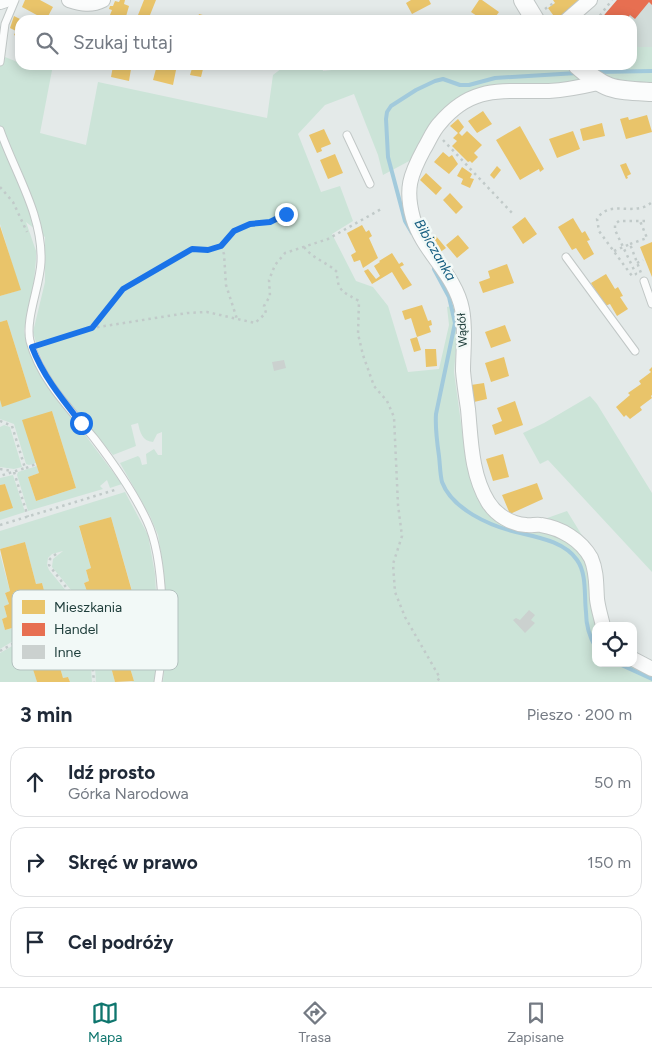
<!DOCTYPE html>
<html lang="pl">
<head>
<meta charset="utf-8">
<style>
  :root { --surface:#fff; --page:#f2f2f3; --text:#1f2937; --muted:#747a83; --line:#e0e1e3; --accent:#0f766e }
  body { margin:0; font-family:Figtree,sans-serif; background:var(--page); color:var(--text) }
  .controls { position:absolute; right:15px; bottom:15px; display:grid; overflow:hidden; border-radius:10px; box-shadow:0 2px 12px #0003 }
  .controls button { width:45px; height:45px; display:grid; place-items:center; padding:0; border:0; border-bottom:1px solid var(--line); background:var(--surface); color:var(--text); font:25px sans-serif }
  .stop { position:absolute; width:15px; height:15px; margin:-11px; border:4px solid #1a73e8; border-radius:50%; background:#fff }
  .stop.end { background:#1a73e8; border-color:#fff; box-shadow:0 1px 5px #0008 }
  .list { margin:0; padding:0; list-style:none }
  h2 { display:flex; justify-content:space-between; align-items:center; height:65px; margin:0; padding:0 20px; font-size:21px }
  h2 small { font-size:16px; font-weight:400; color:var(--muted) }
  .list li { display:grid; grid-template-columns:32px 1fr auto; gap:15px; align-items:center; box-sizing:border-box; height:70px; margin:0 10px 10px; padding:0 10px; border:1px solid var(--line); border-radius:15px }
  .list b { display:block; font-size:19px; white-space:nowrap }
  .list p { margin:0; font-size:16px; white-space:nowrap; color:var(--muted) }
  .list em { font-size:16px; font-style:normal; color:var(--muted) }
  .icon { flex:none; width:28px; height:28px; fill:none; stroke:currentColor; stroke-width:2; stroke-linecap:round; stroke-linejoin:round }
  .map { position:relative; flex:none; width:652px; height:682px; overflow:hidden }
  .search { position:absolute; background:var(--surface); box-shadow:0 2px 12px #0003; left:15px; right:15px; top:15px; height:55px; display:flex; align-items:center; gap:12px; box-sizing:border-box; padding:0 18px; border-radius:15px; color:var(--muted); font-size:19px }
  .sheet { height:305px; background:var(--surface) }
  nav { display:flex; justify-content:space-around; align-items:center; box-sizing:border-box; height:70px; border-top:1px solid var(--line); background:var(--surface); font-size:14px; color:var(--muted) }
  nav a { display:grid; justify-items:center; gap:2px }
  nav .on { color:var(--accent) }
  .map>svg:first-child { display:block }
  .built { fill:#d1dcd9 }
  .green { fill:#cce4d8 }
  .homes { fill:#e9c46a }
  .shops { fill:#e76f51 }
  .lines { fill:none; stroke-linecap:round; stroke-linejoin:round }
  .stream { stroke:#a2cadc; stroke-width:4 }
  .building { fill:#cbd1cf }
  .service-casing { stroke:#c1c7c6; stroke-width:9 }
  .minor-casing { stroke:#c1c7c6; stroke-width:16 }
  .tertiary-casing { stroke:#c1c7c6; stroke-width:20 }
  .path { stroke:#c1cac9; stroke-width:2.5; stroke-dasharray:2.5 4; stroke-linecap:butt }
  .service { stroke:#fbfcfc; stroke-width:7 }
  .minor { stroke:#fbfcfc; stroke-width:14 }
  .tertiary { stroke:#fbfcfc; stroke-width:18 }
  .route { stroke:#1a73e8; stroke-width:6 }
  .labels { text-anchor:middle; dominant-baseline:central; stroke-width:5; stroke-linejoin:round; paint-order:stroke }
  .street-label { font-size:12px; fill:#203f3c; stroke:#f2f9f7 }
  .water-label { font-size:14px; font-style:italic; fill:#155d80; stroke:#f2f9f7 }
  .key { fill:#f2f9f7; stroke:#b3c1bf; stroke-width:1 }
  .key-label { font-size:14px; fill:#203f3c }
</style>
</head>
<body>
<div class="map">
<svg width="652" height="682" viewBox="0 0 652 682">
  <rect width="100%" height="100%" fill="#e4eae9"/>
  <path class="built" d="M 617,0 L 652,0 L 652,47 L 632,47 L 632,20 L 600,20 Z"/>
  <path class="green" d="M 632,47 L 652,47 L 652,82 C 621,83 617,85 592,65 L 632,65 Z
    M 5,57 L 20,63 L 20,65 L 28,67 L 29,65 L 53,65 L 40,133 L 86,145 L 98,82 L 267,118 L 273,75 L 286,65 L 322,65 L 323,71 L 374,65 L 566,65 L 586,81 L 471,94 L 411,160 L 383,175 L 378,155 L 354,94 L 325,105 L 298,134 L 321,192 L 340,186 L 353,221 L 332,234 L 356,281 L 373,287 L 388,306 L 408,372 L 439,369 L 449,325 L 447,307 L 455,305 L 458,323 L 454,372 L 467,467 L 480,504 L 494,517 L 536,522 L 567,511 L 602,568 L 604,584 L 595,609 L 598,626 L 596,626 L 596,663 L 630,663 L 652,675 L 652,682 L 163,682 L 166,632 L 164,573 L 158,535 L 150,516 L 120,463 L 138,456 L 140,458 L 142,465 L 147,464 L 146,454 L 154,449 L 158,455 L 162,455 L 162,432 L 157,434 L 153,442 C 142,441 140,432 138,423 L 131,425 L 136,446 L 113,455 L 59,391 L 46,369 L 38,350 L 33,332 L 45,282 L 45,237 L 26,222 L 36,251 L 36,259 L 34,281 L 24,331 L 29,349 L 73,419 L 122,484 L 110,488 L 107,480 L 100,486 L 103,489 L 28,511 L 17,475 L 18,472 L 37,466 L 39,473 L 28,477 L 36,501 L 76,488 L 52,411 L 36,463 L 29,465 L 26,464 L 14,424 L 0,419 L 0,400 L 2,406 L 31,397 L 7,320 L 0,322 L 0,296 L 20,290 L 0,224 L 0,65 Z
    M 590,396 L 597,404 L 652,493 L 652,572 L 548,460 L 540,464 L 523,433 L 544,423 Z
    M 4,425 L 10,427 L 22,467 L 14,469 L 0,467 L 0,427 Z
    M 13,475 L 25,512 L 0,520 L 0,512 L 12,508 L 5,484 L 0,485 L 0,478 Z
    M 125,492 L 148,535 L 155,574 L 158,630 L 158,655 L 154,682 L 131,682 L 134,681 L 130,668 L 131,653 L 135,652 L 131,638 L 136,637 L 131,621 L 101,629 L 105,644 L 93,649 L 85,632 L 112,614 L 121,613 L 138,614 L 141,610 L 141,608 L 115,600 L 133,594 L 111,517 L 79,527 L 91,568 L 86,570 L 89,581 L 84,583 L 88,594 L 82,596 L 85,608 L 108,602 L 111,611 L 84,628 L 73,609 L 71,590 L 52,567 L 53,559 L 63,551 L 52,554 L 48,558 L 47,565 L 49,570 L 67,592 L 68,610 L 79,629 L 41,627 L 39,621 L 62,614 L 59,603 L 53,604 L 50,593 L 45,594 L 42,583 L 36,584 L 25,542 L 0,549 L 0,531 Z
    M 0,554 L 10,591 L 5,593 L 9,604 L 4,606 L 7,617 L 2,619 L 5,630 L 31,623 L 33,629 L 0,649 Z
    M 40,631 L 81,633 L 90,652 L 92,682 L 70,682 L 68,677 L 63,678 L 53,643 L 28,650 L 37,682 L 0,682 L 0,653 L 35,633 Z
    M 106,649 L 115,682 L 96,682 L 94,653 L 95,652 L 99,664 L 103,665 L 106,661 L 103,650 Z"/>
  <path class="homes" d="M 25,0 L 40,0 L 53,7 L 46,20 L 22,7 Z
    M 120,0 L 125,0 L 124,4 L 129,6 L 125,20 L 110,15 L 112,10 L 109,9 L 110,6 L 113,6 L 115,1 L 119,2 Z
    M 144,0 L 156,0 L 148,20 L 136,20 Z
    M 411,0 L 429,0 L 431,4 L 412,14 L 406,3 Z
    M 479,0 L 482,0 L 499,12 L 493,20 L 479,20 L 480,18 L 471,12 Z
    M 553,0 L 580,0 L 581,2 L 556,19 L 548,8 L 555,3 Z
    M 199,14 L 214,18 L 213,20 L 197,20 Z
    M 14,16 L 20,19 L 20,38 L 14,35 L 16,31 L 10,28 Z
    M 157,65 L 177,65 L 173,85 L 153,80 Z
    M 193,65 L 204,65 L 201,77 L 190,75 Z
    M 113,66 L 131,69 L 129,81 L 111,77 Z
    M 483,111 L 492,124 L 477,133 L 468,121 Z
    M 647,115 L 652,132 L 626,139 L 620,119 L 628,117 L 629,120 Z
    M 458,119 L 464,127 L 459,133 L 462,136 L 467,131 L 482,145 L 474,153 L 478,157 L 472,163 L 470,161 L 468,162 L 452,146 L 457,141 L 453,138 L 458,133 L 450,126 Z
    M 602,123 L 605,136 L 583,141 L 580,129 Z
    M 520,126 L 544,169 L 540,172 L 539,169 L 520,180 L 496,140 Z
    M 324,129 L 331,144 L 321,148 L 322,151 L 317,153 L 309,135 Z
    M 573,131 L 580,149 L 557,158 L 549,139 Z
    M 443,152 L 449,157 L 452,155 L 458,164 L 449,174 L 434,162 Z
    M 335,154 L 343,173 L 328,179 L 320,160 Z
    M 626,163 L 631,174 L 627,176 L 628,178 L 626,179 L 620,165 Z
    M 497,166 L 501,170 L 494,179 L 490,175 Z
    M 462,167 L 472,174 L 470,178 L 474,179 L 470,188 L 461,184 L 463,179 L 457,176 Z
    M 426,173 L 442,188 L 436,195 L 420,180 Z
    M 450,193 L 463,207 L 456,214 L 443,200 Z
    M 525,217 L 537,234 L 523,244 L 512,227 Z
    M 573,218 L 582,233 L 585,231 L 590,240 L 587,241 L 594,254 L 584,260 L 576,248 L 572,250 L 558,227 Z
    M 362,225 L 366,232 L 369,230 L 372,236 L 369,238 L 378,258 L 363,268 L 360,260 L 354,262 L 351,255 L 356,252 L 347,233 Z
    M 0,226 L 21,290 L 0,296 Z
    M 458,235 L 469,248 L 457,258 L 446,245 Z
    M 436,236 L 446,248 L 439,253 L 429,241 Z
    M 652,242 L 652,277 L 640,247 Z
    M 392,253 L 399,264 L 402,262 L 404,265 L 400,267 L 412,285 L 403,290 L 392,272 L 372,284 L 364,271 L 368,269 L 376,279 L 380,276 L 374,266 L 380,262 L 379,261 Z
    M 507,264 L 514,283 L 483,293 L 479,282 L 490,278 L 488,271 Z
    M 606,274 L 615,289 L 618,287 L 623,296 L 620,297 L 628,309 L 617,316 L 610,304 L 605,306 L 591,283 Z
    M 422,305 L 428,321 L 431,320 L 432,325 L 429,326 L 431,332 L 417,337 L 411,318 L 405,320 L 402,311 Z
    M 7,320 L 31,397 L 2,407 L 0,400 L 0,322 Z
    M 505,325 L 511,341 L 491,348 L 485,332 Z
    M 417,337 L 421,350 L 414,352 L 410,339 Z
    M 425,349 L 436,349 L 437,366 L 426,367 Z
    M 504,357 L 509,376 L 491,382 L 485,363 Z
    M 652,367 L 652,395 L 651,396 L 652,398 L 640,407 L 642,410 L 630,419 L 626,415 L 624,417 L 616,407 L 630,395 L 628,393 L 641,384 L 639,381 L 651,372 L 649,370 Z
    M 484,383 L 487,399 L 474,402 L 471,385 Z
    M 515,401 L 523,425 L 495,435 L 492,425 L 502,421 L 497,408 Z
    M 52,411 L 76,488 L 36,501 L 28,477 L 39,473 L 22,420 Z
    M 503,454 L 509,477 L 493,481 L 486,459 Z
    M 537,483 L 543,499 L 510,514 L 502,495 Z
    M 5,484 L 13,508 L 0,512 L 0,485 Z
    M 111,517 L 133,595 L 85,608 L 82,596 L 88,594 L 84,583 L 89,581 L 86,570 L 91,568 L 79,526 Z
    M 25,542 L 36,584 L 42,583 L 45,594 L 50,593 L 53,604 L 58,602 L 62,614 L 5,630 L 2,619 L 7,617 L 4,606 L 9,604 L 5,593 L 10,591 L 0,549 Z
    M 131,621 L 136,637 L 131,638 L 135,652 L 131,653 L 135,666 L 130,668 L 134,681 L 115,682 L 101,630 Z
    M 53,643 L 63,678 L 68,677 L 70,682 L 37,682 L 27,650 Z"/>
  <path class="shops" d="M 617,0 L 652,0 L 652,5 L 649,2 L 635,19 L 630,15 L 626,20 L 600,20 Z"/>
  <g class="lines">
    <path class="stream" d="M 597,72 L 652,71
      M 412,233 L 405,221 L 388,157 L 386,119 L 387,112 L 391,106 L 416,90 L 435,81 L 443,79 L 460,85 L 469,85 L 495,78 L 577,73
      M 434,269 L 449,297 L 455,323 L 436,414 C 435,428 437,442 439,456 C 440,464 440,474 442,482 C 452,509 490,526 516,532 C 536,537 564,541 577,560 C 587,574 584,595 586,612 C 586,624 590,638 596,648
      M 617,663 L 652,679"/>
  </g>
  <path class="building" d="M 284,360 L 286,368 L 274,371 L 272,362 Z
    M 529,610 L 535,615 L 531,620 L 535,623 L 525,633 L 513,620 L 516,618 L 520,620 Z"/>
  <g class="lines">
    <defs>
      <path id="service" d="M 0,62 L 5,24 L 15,0
        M 0,130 C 15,173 43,215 41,262 C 40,286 25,319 30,341 C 40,379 70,409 94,438 C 114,464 133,491 147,521 C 165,559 165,641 158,682
        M 347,135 L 370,184
        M 566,257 L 635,351
        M 644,281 L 652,304"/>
      <path id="minor" d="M 69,0 C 82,4 91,6 103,0
        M 0,2 L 6,0
        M 567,20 L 590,0
        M 598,83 C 581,87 566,90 549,91 C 503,92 473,84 440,123 C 433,130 429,141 424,149 C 410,175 405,189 413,218 C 423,252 455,274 462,309 C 466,329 463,351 463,371 C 464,383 466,396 468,409 C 471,440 471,474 488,502 C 496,515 511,524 526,525 C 531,526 536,524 541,525 C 561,528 581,540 591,558 C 597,572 596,585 597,599 C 598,608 601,617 603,626
        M 633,659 L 652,669"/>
      <path id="tertiary" d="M 523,0 L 535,20
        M 577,65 C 606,91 614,90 652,92"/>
    </defs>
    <use href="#service" class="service-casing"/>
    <use href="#minor" class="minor-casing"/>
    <use href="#tertiary" class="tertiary-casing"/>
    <path class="path" d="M 545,9 L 555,2
      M 588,17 L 598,18 L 612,0
      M 443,140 L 514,215
      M 0,187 L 13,202 L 27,232
      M 645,221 L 619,221 L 615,224 L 615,230 L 636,274 L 632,276 L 599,231 L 597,219 C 610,198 634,218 652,202
      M 630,244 L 647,238 L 640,221
      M 221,246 L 224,254 L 226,285 L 237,319
      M 304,247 C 313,259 327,262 337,272 C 337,292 344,292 359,301 L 358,334 L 363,355 L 374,386 L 387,401 L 394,417 L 398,505 L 402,536 L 393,564 L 395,592 L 405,617 L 440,678 L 436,682
      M 614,251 L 630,244 L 641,273
      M 637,263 L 643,260
      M 93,327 L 123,289 L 193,249 L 208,250 L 221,246 L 234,231 L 250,224 L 270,222 L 286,214 L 293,208
      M 41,344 L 92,328 L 187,313 L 207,312 L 255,323 L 266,313 L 264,306 L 270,296 L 269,280 L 275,265 L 285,253 L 328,239 L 383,208
      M 0,421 L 12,426 L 25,468 L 0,476
      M 26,468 L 36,464
      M 0,469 L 12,471
      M 14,472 L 28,517
      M 0,525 L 118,489
      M 56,554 L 50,559 L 49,565 L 69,591 L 70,610 L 91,648 L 94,682
      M 35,622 L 37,630
      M 0,651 L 37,630 L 82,631 L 91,627 L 112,612 L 139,610 L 123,603 L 113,605 L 112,601
      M 92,652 L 96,650 L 100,662 L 102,663 L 104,660 L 100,649 L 105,647"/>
    <use href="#service" class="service"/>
    <use href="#minor" class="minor"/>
    <use href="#tertiary" class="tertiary"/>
  </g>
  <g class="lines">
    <path class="route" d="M 81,423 C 62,399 43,376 32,347 L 92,328 L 123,289 L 192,249 L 208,250 L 221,246 L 234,231 L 250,224 L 270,222 L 286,214"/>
  </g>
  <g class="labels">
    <g class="street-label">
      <text transform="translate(462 330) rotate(-93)">Wądół</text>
    </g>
    <g class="water-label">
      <text transform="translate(435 250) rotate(60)">Bibiczanka</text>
    </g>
  </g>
  <rect x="12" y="590" width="166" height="80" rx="8" class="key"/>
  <rect x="22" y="600" width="23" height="14" fill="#e9c46a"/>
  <rect x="22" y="623" width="23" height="13" fill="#e76f51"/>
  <rect x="22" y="645" width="23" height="14" fill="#cbd1cf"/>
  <g class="key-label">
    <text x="54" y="612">Mieszkania</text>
    <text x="54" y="634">Handel</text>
    <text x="54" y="657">Inne</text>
  </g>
</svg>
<div class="controls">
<button><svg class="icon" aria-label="locate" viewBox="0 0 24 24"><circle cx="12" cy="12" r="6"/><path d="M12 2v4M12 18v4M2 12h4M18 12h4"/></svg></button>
</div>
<div class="stop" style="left:81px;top:423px"></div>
<div class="stop end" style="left:286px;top:214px"></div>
<div class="search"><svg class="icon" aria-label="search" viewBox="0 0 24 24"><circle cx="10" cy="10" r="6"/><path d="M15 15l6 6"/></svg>Szukaj tutaj</div>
</div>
<section class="sheet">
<h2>3 min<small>Pieszo · 200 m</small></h2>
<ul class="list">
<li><svg class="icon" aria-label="ahead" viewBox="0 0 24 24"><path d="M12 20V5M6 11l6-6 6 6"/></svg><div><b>Idź prosto</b><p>Górka Narodowa</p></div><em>50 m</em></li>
<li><svg class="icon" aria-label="right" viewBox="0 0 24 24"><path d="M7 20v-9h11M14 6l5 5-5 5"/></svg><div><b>Skręć w prawo</b></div><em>150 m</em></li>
<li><svg class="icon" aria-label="arrive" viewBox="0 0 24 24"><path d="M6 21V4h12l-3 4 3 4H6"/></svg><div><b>Cel podróży</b></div></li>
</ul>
</section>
<nav>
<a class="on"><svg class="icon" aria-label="map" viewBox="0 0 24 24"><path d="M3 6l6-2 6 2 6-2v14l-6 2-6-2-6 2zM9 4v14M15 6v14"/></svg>Mapa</a>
<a><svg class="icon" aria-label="directions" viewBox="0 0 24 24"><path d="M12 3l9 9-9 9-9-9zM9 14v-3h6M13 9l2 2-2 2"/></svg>Trasa</a>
<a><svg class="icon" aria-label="saved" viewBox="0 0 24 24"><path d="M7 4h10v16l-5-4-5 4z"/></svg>Zapisane</a>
</nav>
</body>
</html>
